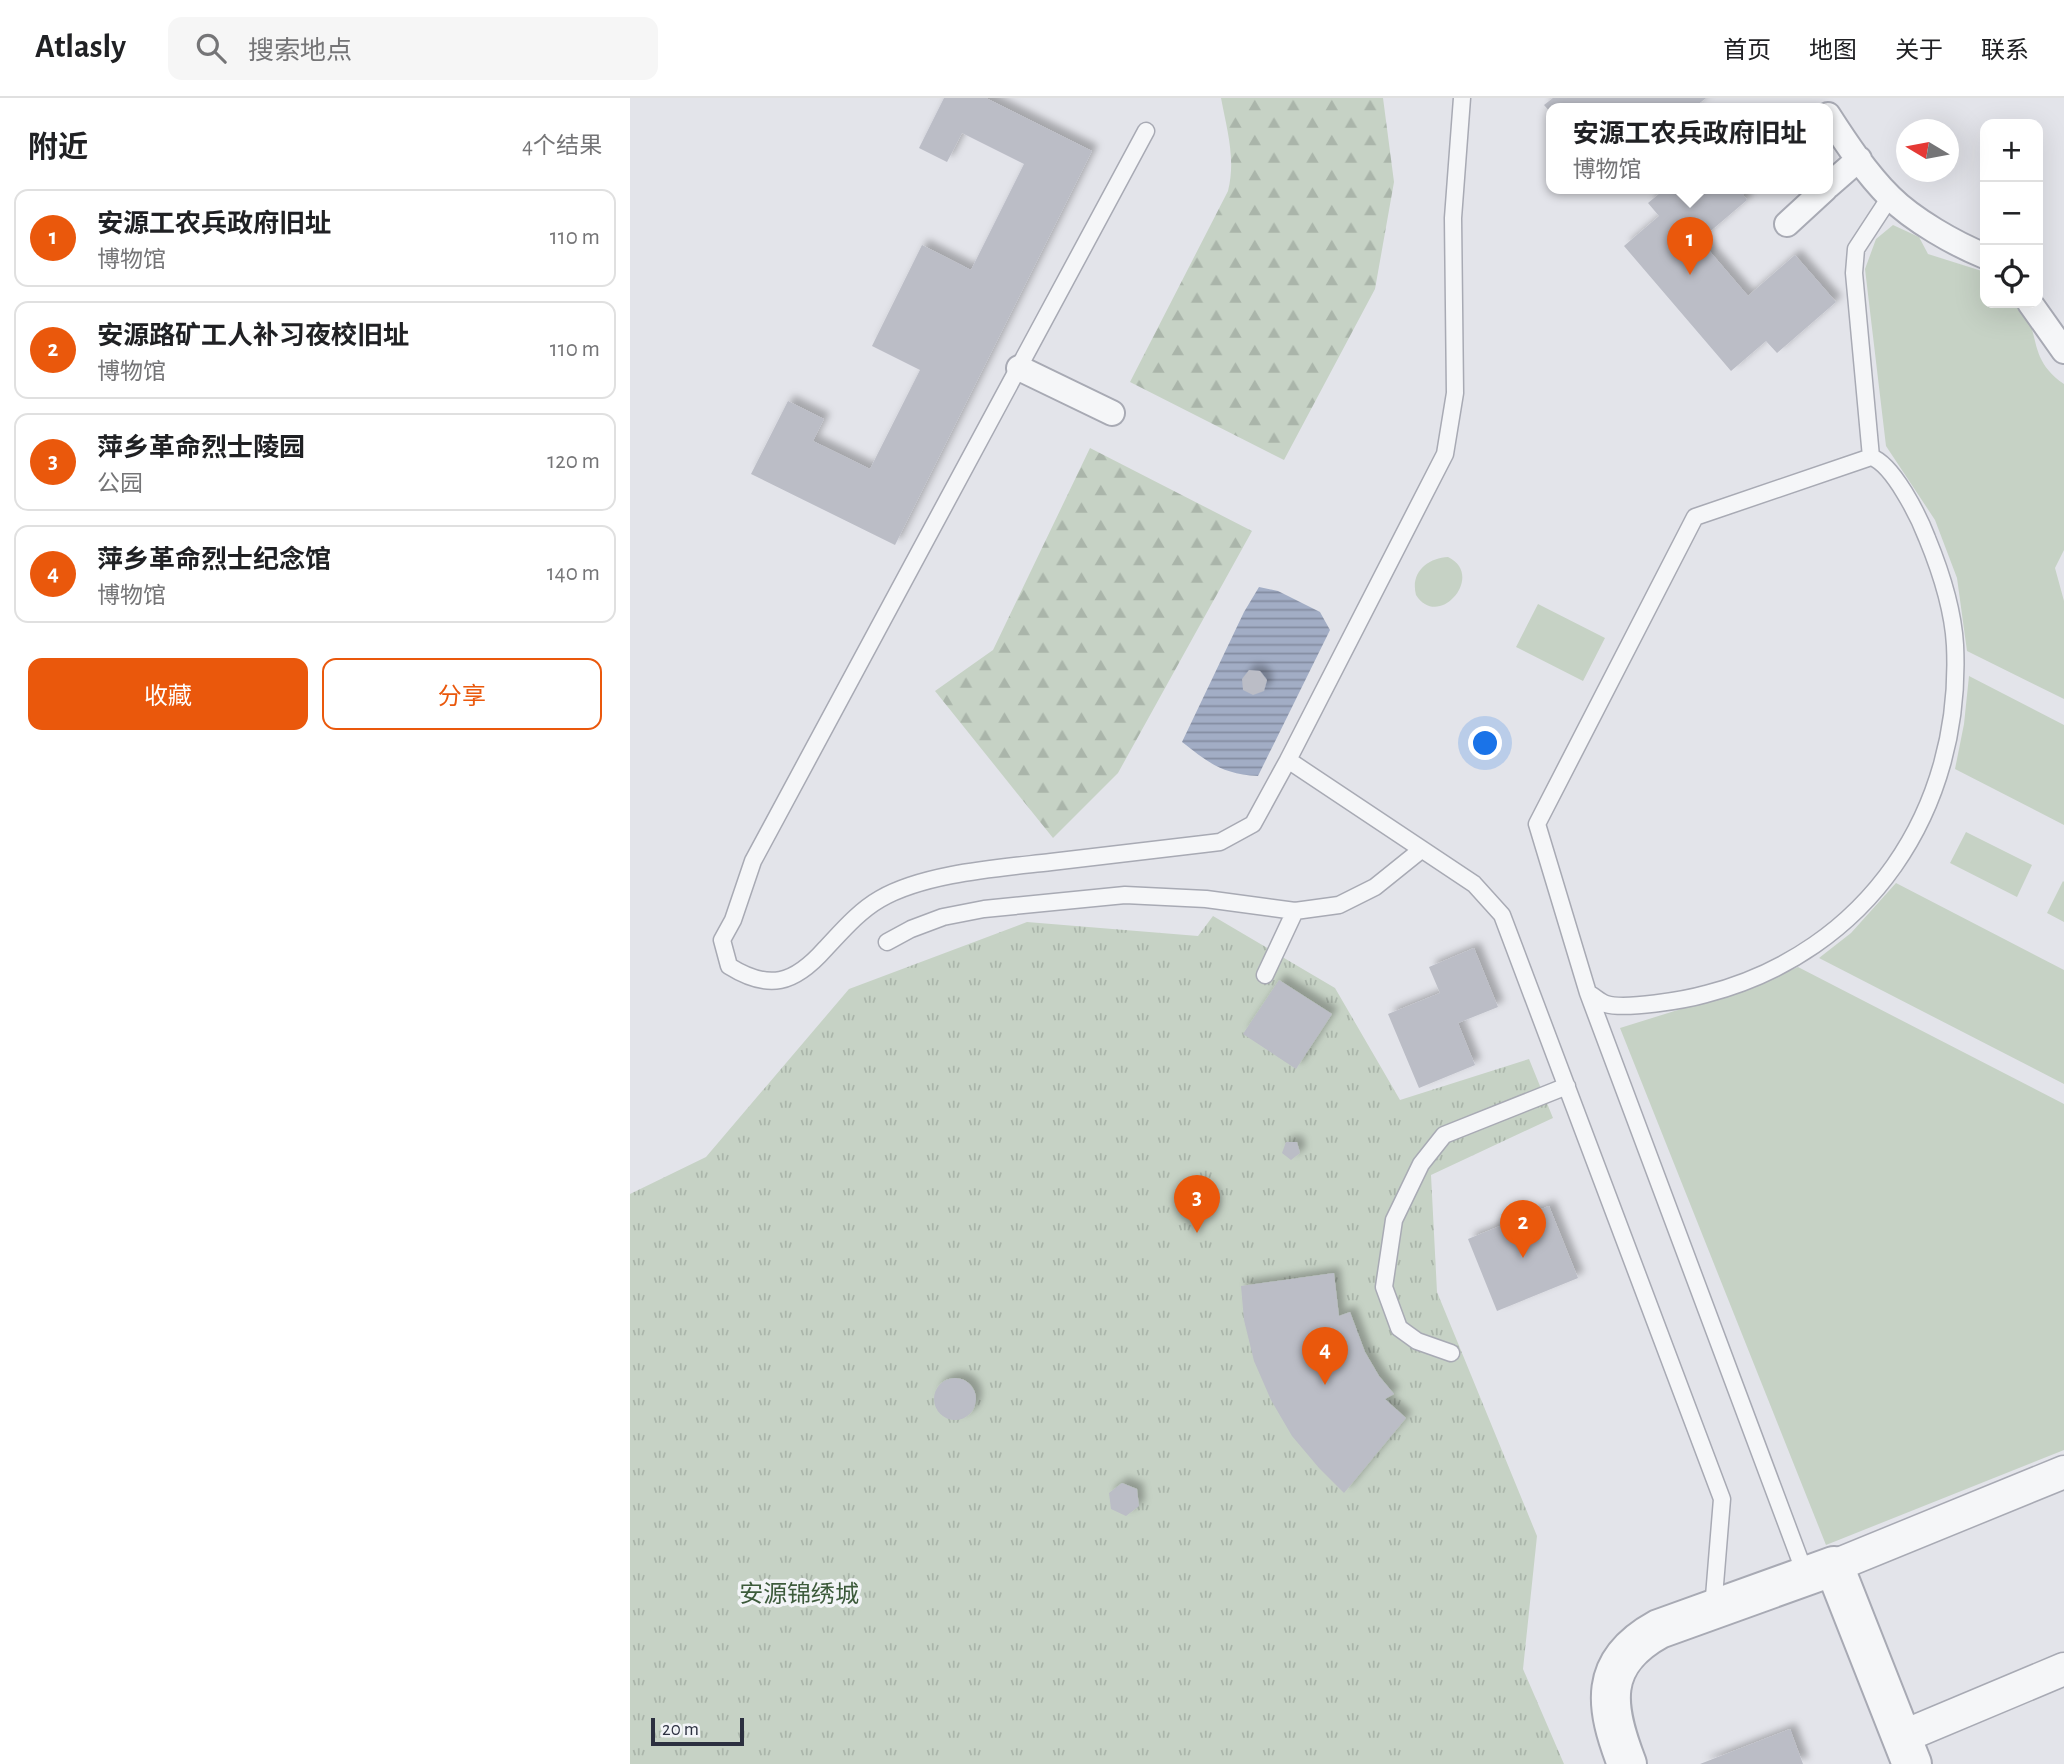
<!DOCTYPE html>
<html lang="zh">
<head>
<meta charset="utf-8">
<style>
  :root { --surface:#fff; --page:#f6f6f6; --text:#202124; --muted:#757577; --line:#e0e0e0; --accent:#ea580c }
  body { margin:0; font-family:"Alegreya Sans","Noto Sans SC",sans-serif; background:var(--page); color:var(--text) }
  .controls { position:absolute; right:21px; top:21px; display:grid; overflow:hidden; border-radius:14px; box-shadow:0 7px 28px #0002 }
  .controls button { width:63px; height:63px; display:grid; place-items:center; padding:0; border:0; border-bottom:2px solid var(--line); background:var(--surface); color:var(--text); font:35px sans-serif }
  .compass { position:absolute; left:1266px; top:21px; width:63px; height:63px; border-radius:50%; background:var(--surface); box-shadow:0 7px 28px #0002; rotate:280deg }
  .scale { position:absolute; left:21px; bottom:18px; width:93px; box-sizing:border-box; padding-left:7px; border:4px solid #2c3040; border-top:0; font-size:19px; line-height:24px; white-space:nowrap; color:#2c3040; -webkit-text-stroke:5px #f2f4f7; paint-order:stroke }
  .you { position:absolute; left:856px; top:646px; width:24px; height:24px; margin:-18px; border:5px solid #fff; border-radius:50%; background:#1a73e8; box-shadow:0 0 0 10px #1a73e833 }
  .badge { display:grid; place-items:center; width:46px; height:46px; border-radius:50%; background:var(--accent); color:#fff; font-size:23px; font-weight:700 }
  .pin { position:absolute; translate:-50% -58px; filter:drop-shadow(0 2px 4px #0008) }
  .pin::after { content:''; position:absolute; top:37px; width:24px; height:21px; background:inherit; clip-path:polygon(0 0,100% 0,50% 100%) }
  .popup { position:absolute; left:916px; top:5px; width:287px; height:91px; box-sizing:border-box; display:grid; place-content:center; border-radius:14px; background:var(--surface); filter:drop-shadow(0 2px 5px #0005); font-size:23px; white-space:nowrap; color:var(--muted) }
  .popup b { font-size:26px; color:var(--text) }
  .popup::after { content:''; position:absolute; left:50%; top:100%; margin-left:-14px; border:14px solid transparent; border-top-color:var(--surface) }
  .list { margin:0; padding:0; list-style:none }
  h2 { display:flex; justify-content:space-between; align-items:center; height:91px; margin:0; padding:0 28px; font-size:30px }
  h2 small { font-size:23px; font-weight:400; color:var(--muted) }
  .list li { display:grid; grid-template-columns:46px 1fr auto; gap:21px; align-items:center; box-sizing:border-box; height:98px; margin:0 14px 14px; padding:0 14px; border:2px solid var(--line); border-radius:14px }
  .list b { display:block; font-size:26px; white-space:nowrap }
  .list p { margin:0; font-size:23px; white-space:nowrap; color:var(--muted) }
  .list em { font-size:23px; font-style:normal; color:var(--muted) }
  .actions { display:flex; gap:14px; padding:21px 28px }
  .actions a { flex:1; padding:16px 0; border:2px solid var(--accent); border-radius:14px; text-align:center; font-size:24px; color:var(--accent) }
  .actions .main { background:var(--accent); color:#fff }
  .icon { flex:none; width:38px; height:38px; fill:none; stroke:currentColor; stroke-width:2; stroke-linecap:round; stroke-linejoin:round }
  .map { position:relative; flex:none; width:1434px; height:1666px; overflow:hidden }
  header { display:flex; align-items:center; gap:42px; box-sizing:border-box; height:98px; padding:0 35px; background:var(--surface); border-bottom:2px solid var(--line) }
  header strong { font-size:33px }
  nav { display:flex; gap:38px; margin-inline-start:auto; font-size:24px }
  .search { width:490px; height:63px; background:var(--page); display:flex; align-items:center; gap:18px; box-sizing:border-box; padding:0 24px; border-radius:14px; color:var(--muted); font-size:26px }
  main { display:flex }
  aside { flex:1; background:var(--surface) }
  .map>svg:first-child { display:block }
  .grass { fill:#c6d2c5 }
  .forest { fill:url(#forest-firs) }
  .park { fill:url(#park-tufts) }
  .water { fill:url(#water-rules) }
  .building { fill:#bbbdc6; filter:url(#shadow) }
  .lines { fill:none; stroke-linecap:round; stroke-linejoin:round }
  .service-casing { stroke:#a8aab4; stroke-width:19 }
  .pedestrian-casing { stroke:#a8aab4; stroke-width:28 }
  .minor-casing { stroke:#a8aab4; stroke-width:35 }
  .tertiary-casing { stroke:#a8aab4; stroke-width:42 }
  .service { stroke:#f5f6f8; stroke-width:16 }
  .pedestrian { stroke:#f5f6f8; stroke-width:24 }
  .minor { stroke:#f5f6f8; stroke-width:32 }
  .tertiary { stroke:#f5f6f8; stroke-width:38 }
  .labels { text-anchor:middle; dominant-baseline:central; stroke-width:7; stroke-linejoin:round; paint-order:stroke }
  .park-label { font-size:24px; fill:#3c5a3b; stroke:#f2f4f7 }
</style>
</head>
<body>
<header>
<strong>Atlasly</strong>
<div class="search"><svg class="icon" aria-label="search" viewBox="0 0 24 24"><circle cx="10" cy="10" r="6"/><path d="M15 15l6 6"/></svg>搜索地点</div>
<nav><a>首页</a><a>地图</a><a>关于</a><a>联系</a></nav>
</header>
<main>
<aside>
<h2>附近<small>4个结果</small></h2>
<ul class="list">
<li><span class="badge">1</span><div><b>安源工农兵政府旧址</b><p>博物馆</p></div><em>110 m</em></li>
<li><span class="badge">2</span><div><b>安源路矿工人补习夜校旧址</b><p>博物馆</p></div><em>110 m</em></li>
<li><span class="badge">3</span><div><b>萍乡革命烈士陵园</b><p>公园</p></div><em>120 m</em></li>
<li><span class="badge">4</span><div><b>萍乡革命烈士纪念馆</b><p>博物馆</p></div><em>140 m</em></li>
</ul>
<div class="actions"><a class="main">收藏</a><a>分享</a></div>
</aside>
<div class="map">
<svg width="1434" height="1666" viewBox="0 0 1434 1666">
  <defs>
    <pattern id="forest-firs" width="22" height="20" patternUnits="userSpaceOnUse" patternTransform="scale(1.75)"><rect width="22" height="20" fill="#c6d2c5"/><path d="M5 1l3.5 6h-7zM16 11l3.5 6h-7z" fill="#aab5aa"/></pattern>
    <pattern id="park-tufts" width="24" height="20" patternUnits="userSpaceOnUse" patternTransform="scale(1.75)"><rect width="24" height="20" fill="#c6d2c5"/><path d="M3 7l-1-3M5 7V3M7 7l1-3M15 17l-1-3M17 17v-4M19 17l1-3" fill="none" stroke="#aab5aa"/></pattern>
    <pattern id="water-rules" width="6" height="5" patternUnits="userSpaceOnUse" patternTransform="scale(1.75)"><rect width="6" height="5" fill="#a2adc5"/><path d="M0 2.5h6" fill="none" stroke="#848da1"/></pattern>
    <filter id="shadow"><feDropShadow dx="6" dy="-6" stdDeviation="3.5" flood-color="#0004"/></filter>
  </defs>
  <rect width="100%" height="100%" fill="#e3e4ea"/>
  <path class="grass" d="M 1263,127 L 1289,139 L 1298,156 L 1355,174 L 1355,205 L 1388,205 C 1413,233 1395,259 1434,286 L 1434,452 L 1425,470 L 1434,503 L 1434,601 L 1337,553 L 1327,480 L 1305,422 L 1256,348 L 1235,171 L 1246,141 Z
    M 818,459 C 856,477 809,533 786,497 C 780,474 798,460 818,459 Z
    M 908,506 L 975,540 L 953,583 L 886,549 Z
    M 1339,578 L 1434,627 L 1434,727 L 1325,671 L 1334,626 Z
    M 1336,734 L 1402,767 L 1387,799 L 1320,765 Z
    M 1433,783 L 1434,784 L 1434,824 L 1417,815 Z
    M 1266,785 L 1434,872 L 1434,986 L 1189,860 L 1221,835 Z
    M 1168,869 L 1434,1006 L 1434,1352 L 1196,1447 L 990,930 L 1128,887 Z"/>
  <path class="forest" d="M 591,0 L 753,0 L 764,84 L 745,191 L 654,362 L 500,284 L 598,93 C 606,61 597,32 591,0 Z
    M 460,350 L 622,433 L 488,675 L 423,740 L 305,593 L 363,552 Z"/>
  <path class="park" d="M 583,818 L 705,890 L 770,1002 L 899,961 L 923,1020 L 801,1077 L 807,1194 L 907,1438 L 893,1571 L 934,1666 L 0,1666 L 0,1096 L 76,1059 L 219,891 L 397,824 L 568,838 Z"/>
  <path class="water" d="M 629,489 L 648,493 L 690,514 L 700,532 L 628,678 C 592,676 579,665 552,644 L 614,514 Z"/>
  <path class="building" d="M 314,0 L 356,0 L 462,53 L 265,447 L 121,376 L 158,303 L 194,321 L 183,343 L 240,371 L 290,272 L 242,248 L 292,147 L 341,172 L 394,66 L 332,35 L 317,64 L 289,50 Z
    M 923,0 L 1076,0 L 1062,11 L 922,11 L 922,16 L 914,7 Z
    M 1035,91 L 1109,91 L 1117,102 L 1070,142 L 1118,198 L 1165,157 L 1206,204 L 1147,255 L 1136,243 L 1101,273 L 994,148 L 1029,118 L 1018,105 Z
    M 619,572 L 630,573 L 637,582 L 634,593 L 623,597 L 613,592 L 612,581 Z
    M 844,850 L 868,909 L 828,925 L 845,967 L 789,990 L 758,916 L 810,895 L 799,869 Z
    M 649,882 L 702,916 L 666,971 L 613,936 Z
    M 656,1044 L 667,1044 L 670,1055 L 661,1062 L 652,1055 Z
    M 919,1108 L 948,1180 L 867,1213 L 838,1141 Z
    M 704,1175 L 709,1218 L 720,1214 L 735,1254 L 749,1278 L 764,1296 L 755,1301 L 776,1320 L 714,1395 L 689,1370 L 662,1338 L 641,1302 L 624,1263 L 614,1222 L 611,1188 Z
    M304 1301a21 21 0 1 1 42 0a21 21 0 1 1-42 0Z
    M 492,1385 L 507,1391 L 509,1408 L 496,1418 L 481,1411 L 479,1395 Z
    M 1160,1631 L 1173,1666 L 1070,1666 Z"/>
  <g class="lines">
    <defs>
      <path id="service" d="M 832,0 L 823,120 L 825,295 L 815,356 L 658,662 L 844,786 L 872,817 L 1092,1401 L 1083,1511
        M 516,33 L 123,763 L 103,822 L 92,842 L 99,868 C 139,893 164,886 195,851 C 212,833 229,813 250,801 C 295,775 370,770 421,764 C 478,757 534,751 590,744 L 623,726 L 658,662
        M 1241,359 C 1263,366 1289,419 1297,440 C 1311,474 1323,511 1325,547 C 1333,712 1238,854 1076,896 C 1055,902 995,912 976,906 C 970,904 964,898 958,895 L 907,726 L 1065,419 Z
        M 1241,359 L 1224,175 L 1226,151 L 1260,99
        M 257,844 L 281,831 L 313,819 L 354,811 L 495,797 L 576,801 L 665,813 L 709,807 L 745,789 L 791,752
        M 635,877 L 665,813
        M 958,895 L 1176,1478
        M 821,1255 L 787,1243 L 769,1230 L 754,1189 L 764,1122 L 791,1066 L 814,1037 L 937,988"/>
      <path id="pedestrian" d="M 1198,17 C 1216,45 1236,75 1260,99 C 1283,122 1325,146 1355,158
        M 1198,88 L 1229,61
        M 1157,126 L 1195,91
        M 1400,205 L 1434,253
        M 389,270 L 482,315"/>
      <path id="minor" d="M 1204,1468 L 1434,1374
        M 1272,1639 L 1434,1571"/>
      <path id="tertiary" d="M 997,1666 C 975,1609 967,1565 1029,1531 L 1204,1468 L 1282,1666"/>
    </defs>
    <use href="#service" class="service-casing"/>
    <use href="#pedestrian" class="pedestrian-casing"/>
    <use href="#minor" class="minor-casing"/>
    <use href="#tertiary" class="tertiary-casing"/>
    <use href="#service" class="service"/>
    <use href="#pedestrian" class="pedestrian"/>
    <use href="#minor" class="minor"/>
    <use href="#tertiary" class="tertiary"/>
  </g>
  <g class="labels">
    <g class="park-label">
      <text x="169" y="1497">安源锦绣城</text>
    </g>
  </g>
</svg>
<div class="controls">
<button>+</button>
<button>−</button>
<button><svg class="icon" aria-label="locate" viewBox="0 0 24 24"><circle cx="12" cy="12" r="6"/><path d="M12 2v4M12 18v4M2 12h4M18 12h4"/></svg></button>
</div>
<svg class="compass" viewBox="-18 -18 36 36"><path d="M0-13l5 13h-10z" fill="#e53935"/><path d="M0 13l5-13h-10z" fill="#757577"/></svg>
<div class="scale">20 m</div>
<div class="you"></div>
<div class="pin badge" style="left:1060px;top:177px">1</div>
<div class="popup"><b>安源工农兵政府旧址</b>博物馆</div>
<div class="pin badge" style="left:893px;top:1160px">2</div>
<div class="pin badge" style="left:567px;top:1135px">3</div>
<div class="pin badge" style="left:695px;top:1287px">4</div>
</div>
</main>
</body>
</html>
